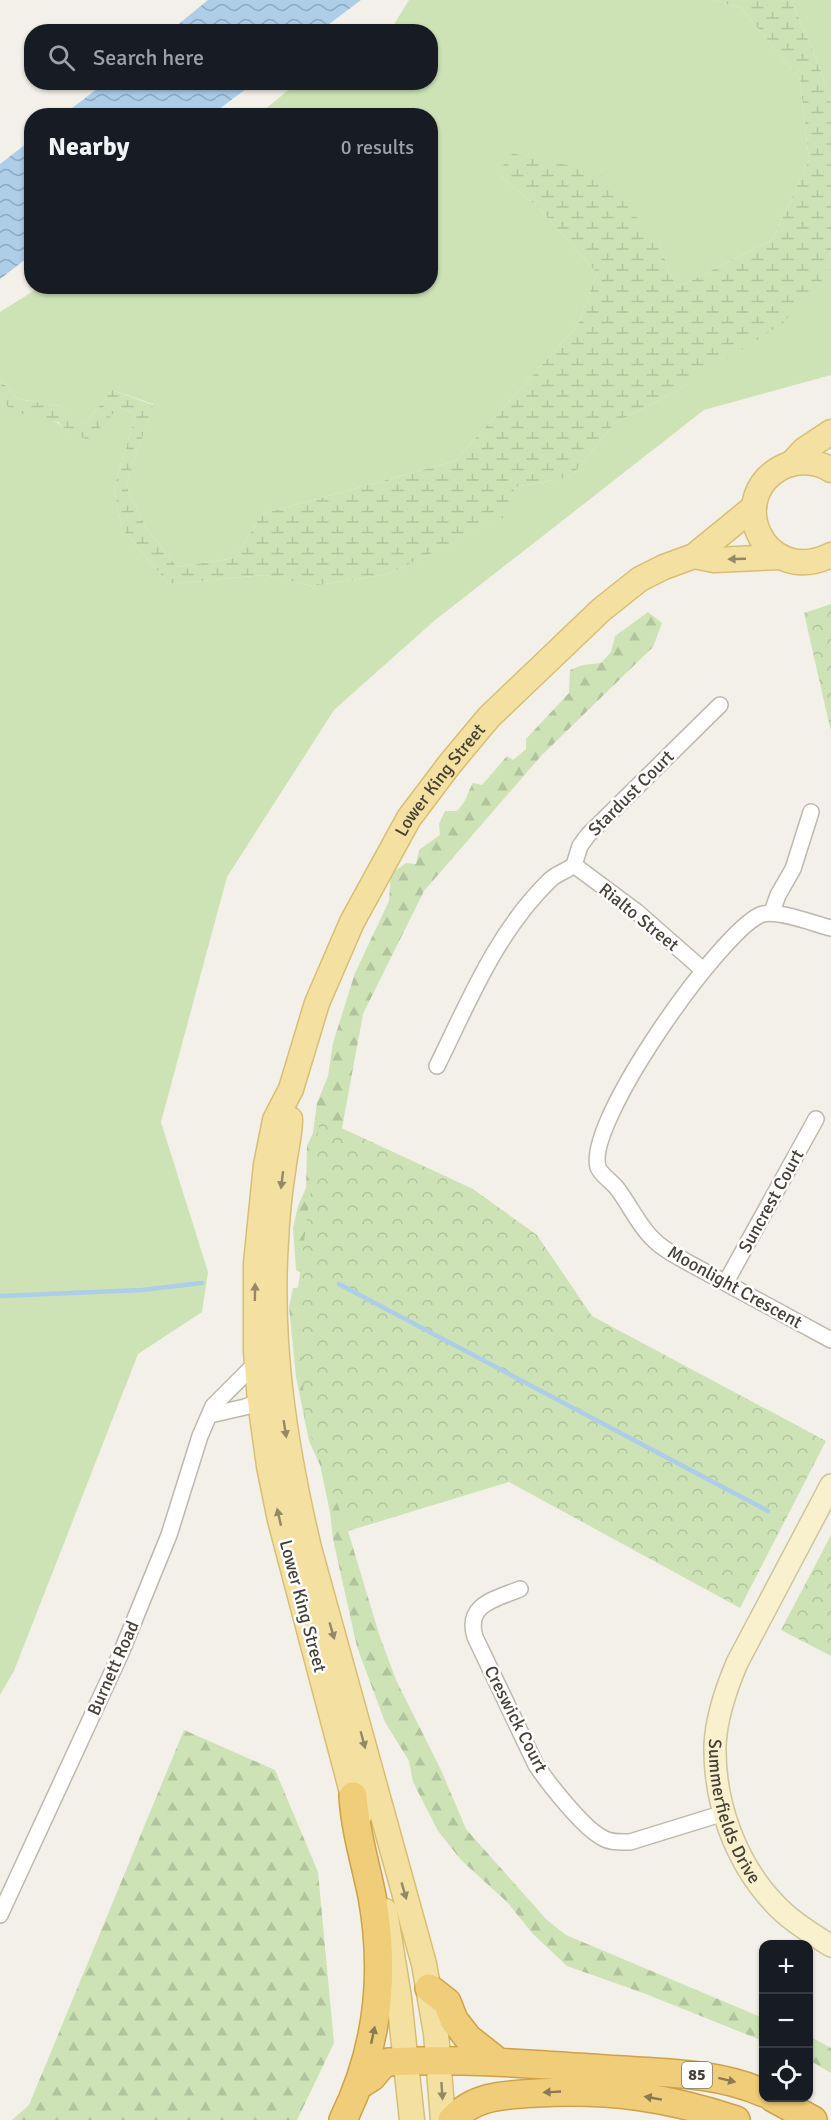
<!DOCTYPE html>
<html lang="en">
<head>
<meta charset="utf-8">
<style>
  :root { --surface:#171b24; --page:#20242c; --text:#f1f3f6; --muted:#9ea1a6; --line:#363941 }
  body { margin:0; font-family:Signika,sans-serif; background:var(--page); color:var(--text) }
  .controls { position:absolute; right:18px; bottom:18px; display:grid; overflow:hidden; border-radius:12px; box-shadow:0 2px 4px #0004 }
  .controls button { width:54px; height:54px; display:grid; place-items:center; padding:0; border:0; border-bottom:2px solid var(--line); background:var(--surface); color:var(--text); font:30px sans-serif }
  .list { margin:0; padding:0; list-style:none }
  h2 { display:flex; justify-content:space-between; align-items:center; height:78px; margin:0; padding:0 24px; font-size:26px }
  h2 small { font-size:20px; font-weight:400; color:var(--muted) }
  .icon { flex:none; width:33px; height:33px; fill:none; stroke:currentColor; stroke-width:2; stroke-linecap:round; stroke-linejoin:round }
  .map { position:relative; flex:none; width:831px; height:2120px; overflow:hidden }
  .search { position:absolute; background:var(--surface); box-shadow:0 2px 4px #0004; left:24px; top:24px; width:414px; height:66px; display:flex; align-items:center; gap:15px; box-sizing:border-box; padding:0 21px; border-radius:24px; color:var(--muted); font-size:22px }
  .panel { position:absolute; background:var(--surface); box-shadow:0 2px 4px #0004; left:24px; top:108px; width:414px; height:186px; border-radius:24px }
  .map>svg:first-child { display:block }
  .grass { fill:#cde3b6 }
  .forest { fill:url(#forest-firs) }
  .wetland { fill:url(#wetland-marsh) }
  .park { fill:url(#park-crowns) }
  .water { fill:url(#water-waves) }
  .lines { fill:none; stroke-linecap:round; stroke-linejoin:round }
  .stream { stroke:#accee9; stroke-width:4.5 }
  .street-casing { stroke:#beb8ad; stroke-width:18 }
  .secondary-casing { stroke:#cec49d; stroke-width:24 }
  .primary-casing { stroke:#d8be72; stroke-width:27 }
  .highway-casing { stroke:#cea248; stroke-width:30 }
  .street { stroke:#fff; stroke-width:15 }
  .secondary { stroke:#f9f0cd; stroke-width:21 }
  .primary { stroke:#f4e0a1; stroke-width:24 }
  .highway { stroke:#f0cd78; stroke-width:27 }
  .oneway { fill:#948967 }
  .oneway2 { fill:#8a7952 }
  .labels { text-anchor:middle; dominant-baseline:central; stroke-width:5; stroke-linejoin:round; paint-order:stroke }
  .shield { fill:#fff; stroke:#7e7a74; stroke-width:1.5 }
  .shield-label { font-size:16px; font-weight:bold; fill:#464138 }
  .street-label { font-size:18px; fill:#464138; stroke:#fff }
</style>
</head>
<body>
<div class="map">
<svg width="831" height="2120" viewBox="0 0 831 2120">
  <defs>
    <pattern id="forest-firs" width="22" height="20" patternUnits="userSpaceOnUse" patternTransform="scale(1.5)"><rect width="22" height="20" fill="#cde3b6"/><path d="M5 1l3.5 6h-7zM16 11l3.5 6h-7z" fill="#b1c49d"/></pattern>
    <pattern id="wetland-marsh" width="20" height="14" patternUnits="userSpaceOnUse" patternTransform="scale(1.5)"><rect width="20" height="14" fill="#cde3b6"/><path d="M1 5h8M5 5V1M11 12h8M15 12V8" fill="none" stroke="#b1c49d"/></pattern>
    <pattern id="park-crowns" width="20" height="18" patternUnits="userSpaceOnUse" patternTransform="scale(1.5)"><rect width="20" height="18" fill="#cde3b6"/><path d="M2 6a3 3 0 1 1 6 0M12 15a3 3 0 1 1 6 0" fill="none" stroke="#b1c49d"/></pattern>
    <pattern id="water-waves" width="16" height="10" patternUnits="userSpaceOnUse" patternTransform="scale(1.5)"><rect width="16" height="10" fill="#accee9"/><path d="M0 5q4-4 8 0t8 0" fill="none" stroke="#8ea9be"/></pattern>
  </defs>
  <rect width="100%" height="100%" fill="#f3f0e9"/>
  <path class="grass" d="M 409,0 L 712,0 L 741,8 L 800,79 L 809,160 L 773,239 L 677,288 L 658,243 L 498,174 L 539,208 L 597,273 L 578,325 L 455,461 L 262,514 L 235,558 L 177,567 L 146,528 L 126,486 L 153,404 L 112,390 L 86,423 L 73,422 L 60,406 L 18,399 L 0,380 L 0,312 L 40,287 L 430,286 L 430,116 L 258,115 L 297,83 L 430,82 L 430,32 L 390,31 Z
    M 791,0 L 831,0 L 831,104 L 819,65 Z
    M 831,249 L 831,375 L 704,410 L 434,621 L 334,710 L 227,877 L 161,1122 L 208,1272 L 202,1312 L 138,1354 L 14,1671 L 0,1695 L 0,398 C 19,418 32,415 55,422 C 61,424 66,429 70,433 L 119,407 L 136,414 L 114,488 L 122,529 L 169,584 L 265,575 L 312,586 L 389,574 L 502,518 L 515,487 L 571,477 L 614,424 L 685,386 L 826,276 Z"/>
  <path class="forest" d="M 648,612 L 662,623 L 653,647 L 541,756 L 424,891 L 363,1014 L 342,1128 L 337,1135 L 314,1281 L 296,1270 L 293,1228 L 298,1206 L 306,1188 L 307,1146 L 313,1133 L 317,1103 L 328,1076 L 333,1043 L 355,973 L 389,901 L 391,874 L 406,863 L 416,864 L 419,850 L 440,835 L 439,824 L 445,811 L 457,811 C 469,798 465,797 473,783 L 482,785 L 507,756 L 513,760 L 526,749 L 526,739 L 569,693 L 570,670 L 583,665 L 601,663 L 611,652 L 615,636 Z
    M 307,1287 L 348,1531 L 379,1634 L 396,1680 L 441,1770 L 466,1829 L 547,1920 L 566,1935 L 763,2018 L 763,2041 L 646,1994 L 567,1966 L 533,1934 L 507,1902 L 461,1860 L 438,1831 L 413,1782 L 409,1761 L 385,1722 L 357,1647 L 333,1539 L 330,1512 L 320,1465 L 309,1441 L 296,1377 L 289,1307 L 293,1288 Z
    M 184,1730 L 275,1770 L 318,1872 L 334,2043 L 297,2120 L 12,2120 L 29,2105 Z
    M 809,2036 L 831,2048 L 831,2073 L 809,2060 Z"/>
  <path class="wetland" d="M 712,0 L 791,0 L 819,65 L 831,104 L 831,249 L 826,276 L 783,323 L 685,386 L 614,424 L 571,477 L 515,487 L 503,518 L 389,574 L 312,586 L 265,575 L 169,584 L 122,529 L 114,488 L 136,414 L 119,407 L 89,440 L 70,433 L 58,422 L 38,420 L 10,409 L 0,398 L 0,380 L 18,399 L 60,406 L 73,421 L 86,423 L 112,390 L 153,405 L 126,486 L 146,528 L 177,567 L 235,558 L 262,514 L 455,461 L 578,325 L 597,273 L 539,208 L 498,174 L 511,153 L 599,172 L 658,243 L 677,288 L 773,239 L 809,160 L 800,79 L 741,8 Z"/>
  <path class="park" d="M 831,604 L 831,732 L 804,613 Z
    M 320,1118 L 473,1189 L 537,1235 L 592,1316 L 826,1441 L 740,1608 L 509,1482 L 348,1531 L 305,1421 L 298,1288 Z
    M 831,1535 L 831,1656 L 781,1630 Z"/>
  <path class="water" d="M 208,0 L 361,0 L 320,31 L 170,31 Z
    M 106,82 L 254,82 L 254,83 L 211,115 L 63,115 Z
    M 31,140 L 31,255 L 0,279 L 0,164 Z"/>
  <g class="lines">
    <path class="stream" d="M 339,1284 L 768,1511
      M 0,1296 L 142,1290 L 202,1283"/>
    <defs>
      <path id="street" d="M 574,865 L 637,912 L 703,970
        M 772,912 L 778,895 L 793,869 L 811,812
        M 831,928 C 814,924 775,908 760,915 C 719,934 585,1123 598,1167 C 600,1174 611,1181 616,1187 C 629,1203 638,1225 653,1239 C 662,1249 675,1255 687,1262 L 831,1340
        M 437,1066 C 469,1001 497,931 550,880 C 557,873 567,871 574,865 L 580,846 L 588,835 L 720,705
        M 726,1282 L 816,1119
        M 210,1415 L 245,1407 L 260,1401 L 264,1394
        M 520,1589 C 496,1599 465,1604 475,1637 L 536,1765 C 548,1783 584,1829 603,1838 C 611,1843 621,1842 630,1842 L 724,1813
        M 0,1915 L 121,1653 L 169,1535 L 200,1436 L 213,1406 L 256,1363"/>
      <g id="secondary">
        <path id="s1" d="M 831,1485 L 737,1663 C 726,1689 716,1717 715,1746 C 714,1802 735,1861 773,1902 C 789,1920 811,1933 831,1946"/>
      </g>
      <g id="primary">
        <path d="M 791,464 L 804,450 L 831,432"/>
        <path d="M 831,470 C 819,462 801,460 787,465 C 721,493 763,589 831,555"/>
        <path d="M 694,556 L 714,560 L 780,557"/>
        <path d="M 290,1119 C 290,1134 286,1149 284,1164 C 280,1189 277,1215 276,1241 C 269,1344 285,1447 309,1548 L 424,1964 L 436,2033 L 443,2120"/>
        <path id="s2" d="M 361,1813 L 353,1796 L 280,1520 L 269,1466 L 260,1401 L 256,1351 L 256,1263 L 266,1165 L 275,1120 L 291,1089 L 317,1003 L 352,922 L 409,818 L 449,765 L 489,717 L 601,610 L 640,579 L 664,567 L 694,556 L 754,507"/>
        <path d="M 385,1911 L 399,1998 L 412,2120"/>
      </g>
      <path id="highway" d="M 429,1988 L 447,2002 L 454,2020 L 468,2038 L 496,2060
        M 358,2086 L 372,2077 L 382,2065 L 389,2062 C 462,2058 533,2064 605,2069 C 659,2073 713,2071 764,2093
        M 773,2098 L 813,2120
        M 343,2120 C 378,2049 386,1973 372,1896 C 365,1862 355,1830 353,1796
        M 452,2120 C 475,2095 505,2095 537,2093 C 609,2089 667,2097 736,2120"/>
    </defs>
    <use href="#street" class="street-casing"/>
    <use href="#secondary" class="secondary-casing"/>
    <use href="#primary" class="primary-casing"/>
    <use href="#highway" class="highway-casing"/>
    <use href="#street" class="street"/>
    <use href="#secondary" class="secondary"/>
    <use href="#primary" class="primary"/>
    <use href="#highway" class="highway"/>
  </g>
  <defs><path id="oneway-solid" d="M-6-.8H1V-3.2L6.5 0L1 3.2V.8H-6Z" transform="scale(1.5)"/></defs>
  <g class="oneway">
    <use href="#oneway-solid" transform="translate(737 559) rotate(178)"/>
    <use href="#oneway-solid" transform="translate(282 1180) rotate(97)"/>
    <use href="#oneway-solid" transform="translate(255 1292) rotate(-89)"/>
    <use href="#oneway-solid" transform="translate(285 1429) rotate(81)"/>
    <use href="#oneway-solid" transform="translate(279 1517) rotate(-103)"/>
    <use href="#oneway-solid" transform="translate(332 1631) rotate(74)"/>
    <use href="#oneway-solid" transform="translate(363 1740) rotate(75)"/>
    <use href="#oneway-solid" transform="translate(404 1891) rotate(74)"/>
    <use href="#oneway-solid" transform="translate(442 2091) rotate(86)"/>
  </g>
  <g class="oneway2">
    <use href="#oneway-solid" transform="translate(373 2035) rotate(-78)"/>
    <use href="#oneway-solid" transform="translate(727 2080) rotate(14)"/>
    <use href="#oneway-solid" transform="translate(552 2092) rotate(177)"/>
    <use href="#oneway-solid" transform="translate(653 2098) rotate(-170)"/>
  </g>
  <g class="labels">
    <rect class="shield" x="682" y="2062" width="30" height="26" rx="4.5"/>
    <g class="shield-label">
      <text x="697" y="2075">85</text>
    </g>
    <g class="street-label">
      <text stroke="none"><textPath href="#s2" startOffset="1088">Lower King Street</textPath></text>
      <text transform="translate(631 793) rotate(-45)">Stardust Court</text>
      <text transform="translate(639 917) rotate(39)">Rialto Street</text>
      <text transform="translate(771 1201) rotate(-61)">Suncrest Court</text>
      <text transform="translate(735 1287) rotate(29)">Moonlight Crescent</text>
      <text transform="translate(303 1606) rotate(75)">Lower King Street</text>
      <text transform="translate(113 1668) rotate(-66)">Burnett Road</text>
      <text transform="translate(516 1719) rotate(63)">Creswick Court</text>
      <text stroke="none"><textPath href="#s1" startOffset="356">Summerfields Drive</textPath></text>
    </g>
  </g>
</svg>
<div class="controls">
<button>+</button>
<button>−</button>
<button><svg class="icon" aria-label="locate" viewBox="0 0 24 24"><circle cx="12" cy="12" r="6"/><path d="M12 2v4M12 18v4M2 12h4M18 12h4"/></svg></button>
</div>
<div class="search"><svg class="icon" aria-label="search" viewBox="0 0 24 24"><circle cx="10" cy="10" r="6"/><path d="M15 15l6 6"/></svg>Search here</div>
<section class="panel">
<h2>Nearby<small>0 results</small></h2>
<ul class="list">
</ul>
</section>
</div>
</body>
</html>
